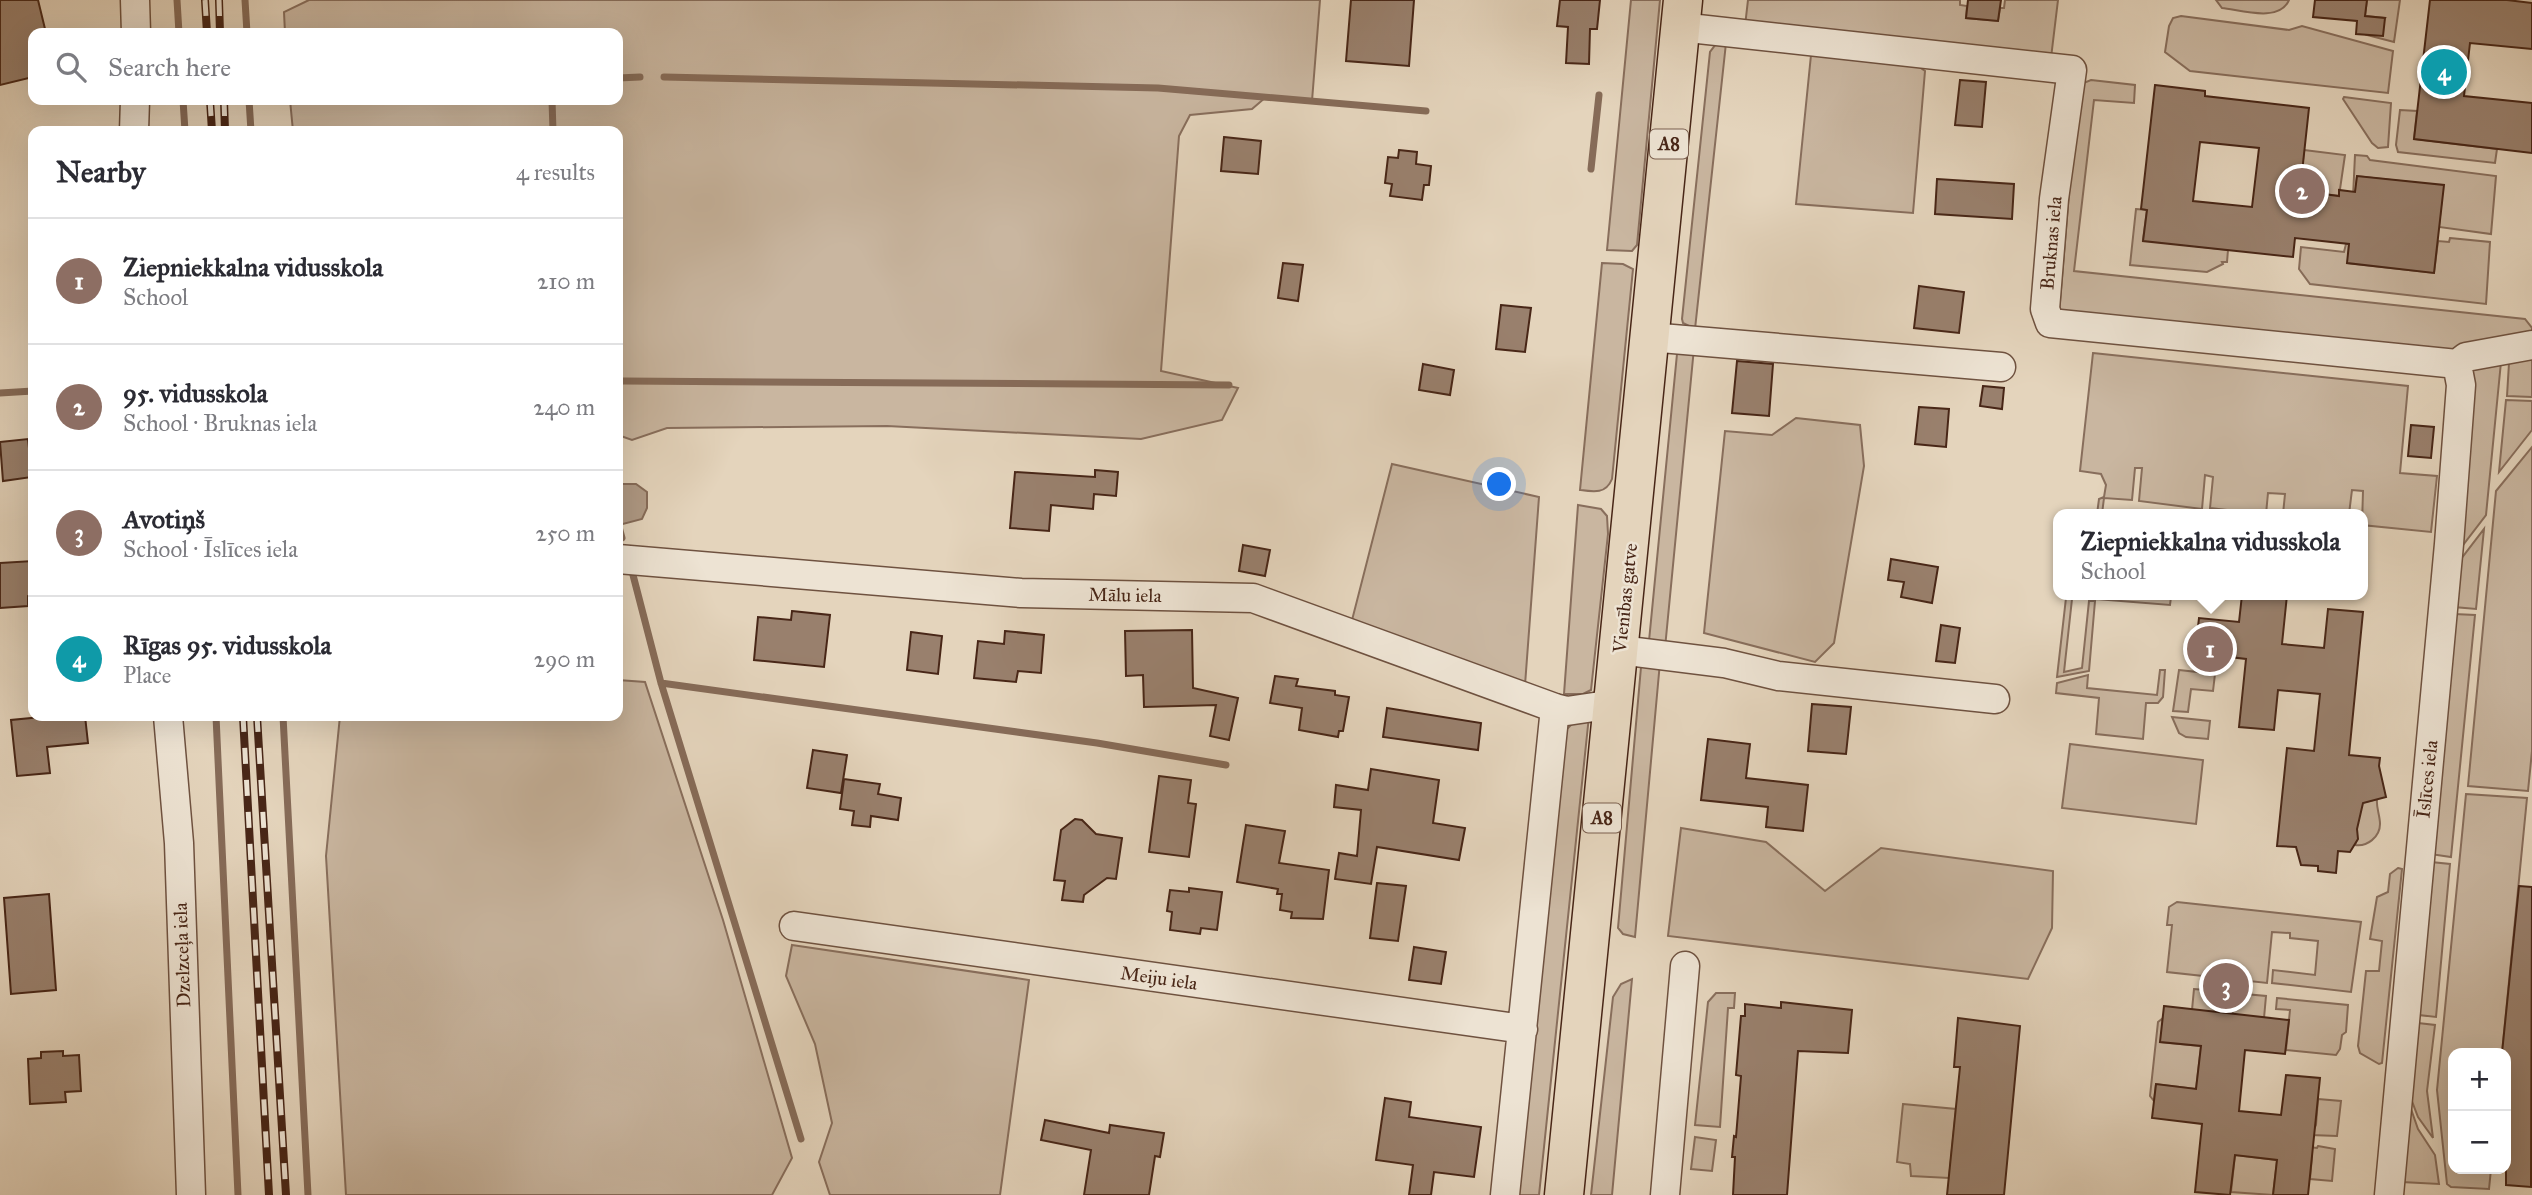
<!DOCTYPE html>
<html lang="en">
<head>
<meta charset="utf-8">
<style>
  :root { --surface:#fff; --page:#f7f7f7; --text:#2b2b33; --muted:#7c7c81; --line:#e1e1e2; --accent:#8f2418 }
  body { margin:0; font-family:"IM FELL Great Primer",serif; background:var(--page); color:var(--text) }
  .controls { position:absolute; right:21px; bottom:21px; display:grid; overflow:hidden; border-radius:14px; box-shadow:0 7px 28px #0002 }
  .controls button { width:63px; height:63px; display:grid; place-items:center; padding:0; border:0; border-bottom:2px solid var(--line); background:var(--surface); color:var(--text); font:35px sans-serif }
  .you { position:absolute; left:1500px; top:485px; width:24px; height:24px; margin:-18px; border:5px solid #fff; border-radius:50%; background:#1a73e8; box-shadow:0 0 0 10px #1a73e833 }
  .badge { display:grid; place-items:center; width:46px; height:46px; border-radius:50%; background:var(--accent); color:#fff; font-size:23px; font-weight:700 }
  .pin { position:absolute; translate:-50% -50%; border:4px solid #fff; box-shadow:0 2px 7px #0006 }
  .popup { position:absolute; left:2053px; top:509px; width:315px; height:91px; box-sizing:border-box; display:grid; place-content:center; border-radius:14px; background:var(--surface); filter:drop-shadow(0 2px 5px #0005); font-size:23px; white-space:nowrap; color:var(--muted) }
  .popup b { font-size:26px; color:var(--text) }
  .popup::after { content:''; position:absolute; left:50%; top:100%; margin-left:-14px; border:14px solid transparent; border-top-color:var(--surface) }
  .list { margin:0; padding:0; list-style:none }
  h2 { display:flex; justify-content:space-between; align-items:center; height:91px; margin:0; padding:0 28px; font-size:30px }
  h2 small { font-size:23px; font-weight:400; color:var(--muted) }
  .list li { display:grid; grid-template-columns:46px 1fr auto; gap:21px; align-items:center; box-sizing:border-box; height:126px; padding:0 28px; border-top:2px solid var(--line) }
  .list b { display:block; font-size:26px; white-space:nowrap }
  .list p { margin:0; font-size:23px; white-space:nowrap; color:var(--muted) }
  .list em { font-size:23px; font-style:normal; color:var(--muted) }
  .icon { flex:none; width:38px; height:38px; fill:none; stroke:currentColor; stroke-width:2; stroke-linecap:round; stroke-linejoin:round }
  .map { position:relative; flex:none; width:2532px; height:1195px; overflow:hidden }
  .search { position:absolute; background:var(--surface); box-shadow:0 7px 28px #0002; left:28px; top:28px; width:595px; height:77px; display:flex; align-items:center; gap:18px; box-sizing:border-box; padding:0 24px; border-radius:14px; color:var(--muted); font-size:26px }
  .panel { position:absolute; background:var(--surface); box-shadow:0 7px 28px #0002; left:28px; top:126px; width:595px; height:595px; border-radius:14px }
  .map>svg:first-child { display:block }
  .green { fill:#c9b6a0; stroke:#886e5c; stroke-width:2 }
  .water { fill:#af9984; stroke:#866b58; stroke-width:2 }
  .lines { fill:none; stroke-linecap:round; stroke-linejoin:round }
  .stream { stroke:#866b58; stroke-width:7 }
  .building { fill:#99806d; stroke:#482617; stroke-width:2; fill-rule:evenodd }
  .street-casing { stroke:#6f5240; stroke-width:31 }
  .highway-casing { stroke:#482617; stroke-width:41 }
  .street { stroke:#ede3d3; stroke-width:28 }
  .highway { stroke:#e4d4bc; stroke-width:38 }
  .rail-casing { stroke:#482617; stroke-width:8 }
  .rail { stroke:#ede3d3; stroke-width:5; stroke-dasharray:16; stroke-linecap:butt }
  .labels { text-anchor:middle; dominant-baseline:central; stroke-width:5; stroke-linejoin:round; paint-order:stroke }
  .shield { fill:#ede3d3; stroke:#7a5f4f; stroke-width:2 }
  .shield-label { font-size:18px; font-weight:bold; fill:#482617 }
  .street-label { font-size:19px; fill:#482617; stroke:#ede3d3 }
</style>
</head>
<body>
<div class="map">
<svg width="2532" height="1195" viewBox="0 0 2532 1195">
  <rect width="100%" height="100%" fill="#e4d4bc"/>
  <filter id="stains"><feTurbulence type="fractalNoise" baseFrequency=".00286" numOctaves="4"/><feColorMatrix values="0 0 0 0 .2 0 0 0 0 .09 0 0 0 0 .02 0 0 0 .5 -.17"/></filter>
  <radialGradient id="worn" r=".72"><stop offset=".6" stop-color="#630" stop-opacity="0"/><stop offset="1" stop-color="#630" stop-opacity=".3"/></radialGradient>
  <path class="green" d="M 309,0 L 1320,0 L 1312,101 L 1266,97 L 1252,109 L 1190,115 L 1179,136 L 1161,371 L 1238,388 L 1222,420 L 1141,439 L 887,426 L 667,428 L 632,440 L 618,435 L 618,131 L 293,131 L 290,100 L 618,100 L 618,33 L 285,33 L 284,12 Z
    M 1631,0 L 1660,0 L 1637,245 L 1632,251 L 1607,250 Z
    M 1748,0 L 1960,0 L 1960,5 L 1967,6 L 1966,18 L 1998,21 L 2000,8 L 2004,8 L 2005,0 L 2058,0 L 2051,58 L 1745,26 Z
    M 2216,0 L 2289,0 C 2279,23 2241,10 2222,8 Z
    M 2367,0 L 2400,0 L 2394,42 L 2367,35 L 2385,18 L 2365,16 Z
    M 2181,16 L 2289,30 L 2302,26 L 2393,51 L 2388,93 L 2190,71 L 2165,52 L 2169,26 L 2173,18 Z
    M 1726,43 L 1695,329 L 1683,323 L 1682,319 L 1710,52 L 1716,44 Z
    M 1811,55 L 1918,66 L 1925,71 L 1913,213 L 1796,204 Z
    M 2091,80 L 2135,85 L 2134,103 L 2094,100 L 2074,271 L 2525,319 L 2532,328 L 2532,336 L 2428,355 L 2059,314 L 2077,96 L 2081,84 Z
    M 2344,97 L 2391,103 L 2388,147 L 2378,148 L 2372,143 L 2343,99 Z
    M 2400,110 L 2417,111 L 2414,139 L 2497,149 L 2495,163 L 2398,152 L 2396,145 Z
    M 2304,150 L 2345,155 L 2339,196 L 2300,191 Z
    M 2355,155 L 2367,156 L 2370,160 L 2496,176 L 2491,234 L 2439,227 L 2443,186 L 2357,176 L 2355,197 L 2353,197 Z
    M 2136,209 L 2147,210 L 2143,240 L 2228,250 L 2227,262 L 2222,262 L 2223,264 L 2207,272 L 2130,265 Z
    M 2450,238 L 2490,242 L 2486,304 L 2310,284 L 2299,269 L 2301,247 L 2344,252 L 2346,244 L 2349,244 L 2348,263 L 2434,273 L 2438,241 L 2449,242 Z
    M 1602,263 L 1623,264 L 1633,269 L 1612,479 C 1606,494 1594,492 1580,490 Z
    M 1694,348 L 1665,648 L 1649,641 L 1677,354 L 1679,350 Z
    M 2093,353 L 2408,386 L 2400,473 L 2437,476 L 2431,532 L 2362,525 L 2363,491 L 2352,490 L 2349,514 L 2283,514 L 2285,494 L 2268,493 L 2266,514 L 2261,514 L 2210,508 L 2213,477 L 2205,475 L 2202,509 L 2139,501 L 2142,468 L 2135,468 L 2132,500 L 2104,498 L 2102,514 L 2097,514 L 2099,499 L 2104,497 L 2106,485 L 2101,474 L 2080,471 Z
    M 2532,359 L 2532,397 L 2507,396 L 2509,363 Z
    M 2501,362 L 2486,515 L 2460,549 L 2473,368 Z
    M 2506,400 L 2532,401 L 2532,430 L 2499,472 Z
    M 1796,418 L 1860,425 L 1864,466 L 1834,643 L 1815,662 L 1704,633 L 1725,431 L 1772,435 Z
    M 2532,447 L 2532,751 L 2528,791 L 2468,786 L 2496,491 Z
    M 1392,464 L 1539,497 L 1525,685 L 1351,624 Z
    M 1578,505 L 1601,509 L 1607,516 L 1608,534 L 1591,690 L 1583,694 L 1564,694 Z
    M 2484,529 L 2476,609 L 2454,607 L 2458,563 Z
    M 2090,595 L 2171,597 L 2170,605 L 2096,599 Z
    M 2066,598 L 2072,599 L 2064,672 L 2082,668 L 2089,601 L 2095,601 L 2089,671 L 2057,677 Z
    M 2454,614 L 2475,615 L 2451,857 L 2430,854 Z
    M 1645,661 L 1660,662 L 1635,937 L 1623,934 L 1618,928 L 1641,667 Z
    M 2160,670 L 2165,670 L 2163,697 L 2158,703 L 2146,703 L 2143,739 L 2096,734 L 2099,698 L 2056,693 L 2057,683 L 2088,675 L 2087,688 L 2157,695 Z
    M 2179,670 L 2215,674 L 2213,691 L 2191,689 L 2188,712 L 2173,711 Z
    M 618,680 L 645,682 L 723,920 L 792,1158 L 772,1195 L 346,1195 L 326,856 L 340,716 L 618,716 Z
    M 1589,716 L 1539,1195 L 1516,1195 L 1564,732 L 1573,723 Z
    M 2172,717 L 2210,721 L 2208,739 L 2186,737 L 2179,733 Z
    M 2070,744 L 2203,760 L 2196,824 L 2062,808 Z
    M 2466,794 L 2527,798 L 2502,1053 L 2453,1053 L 2453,1169 L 2491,1169 L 2489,1189 L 2451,1187 L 2447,1184 L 2437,1090 Z
    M 2377,799 C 2376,808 2380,815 2380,824 C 2380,837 2367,847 2355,845 C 2359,836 2356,835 2356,827 C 2357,818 2362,815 2358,804 Z
    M 1681,828 L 1766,842 L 1825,891 L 1881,848 L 2053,871 L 2052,928 L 2028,979 L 1668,936 Z
    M 2431,862 L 2450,864 L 2436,1017 L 2419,1015 Z
    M 2398,868 L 2402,869 L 2382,1063 L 2379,1064 L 2360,1053 L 2358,1046 L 2366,971 L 2379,971 L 2382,941 L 2370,939 L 2377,897 L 2388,892 L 2390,874 Z
    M 2177,902 L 2361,922 L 2351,992 L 2272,983 L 2273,970 L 2315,975 L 2318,941 L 2290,938 L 2290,933 L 2272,932 L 2267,983 L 2167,972 L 2172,925 L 2167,925 L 2169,907 Z
    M 792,945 L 1029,980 L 1000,1195 L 830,1195 L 819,1162 L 832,1123 L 815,1044 L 786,976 Z
    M 1632,979 L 1612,1195 L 1591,1195 L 1613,997 L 1621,984 Z
    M 2194,989 L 2226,992 L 2220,1016 L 2192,1010 Z
    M 1716,993 L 1735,993 L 1734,1008 L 1728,1008 L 1720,1127 L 1695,1125 L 1708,1002 Z
    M 2234,993 L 2266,996 L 2264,1018 L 2232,1018 Z
    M 2277,998 L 2348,1005 L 2346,1032 L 2342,1035 L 2340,1049 L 2336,1055 L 2286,1050 L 2290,1010 L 2276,1009 Z
    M 2163,1018 L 2161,1042 L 2201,1046 L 2196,1089 L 2156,1084 L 2154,1101 L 2150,1096 L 2158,1022 Z
    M 2418,1023 L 2435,1025 L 2427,1091 L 2433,1138 L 2418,1117 L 2410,1096 Z
    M 2318,1099 L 2341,1101 L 2337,1136 L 2311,1135 L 2316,1125 Z
    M 1903,1104 L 1956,1109 L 1949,1178 L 1911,1176 L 1910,1164 L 1897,1162 Z
    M 2411,1109 L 2418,1129 L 2435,1155 L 2439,1184 L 2402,1182 L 2407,1125 Z
    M 1695,1137 L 1716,1140 L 1712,1171 L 1691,1169 Z
    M 2318,1146 L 2335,1149 L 2332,1181 L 2310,1179 L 2312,1156 L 2309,1147 L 2317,1148 Z
    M 2235,1155 L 2277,1160 L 2273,1195 L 2231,1192 Z"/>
  <path class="water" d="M 619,484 L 636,484 L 647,492 L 647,508 L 642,519 L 623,524 L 618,521 Z"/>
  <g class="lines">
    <path class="stream" d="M 177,0 L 179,33
      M 245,0 L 247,33
      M 664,77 L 1158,88 L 1426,111
      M 618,78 L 640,77
      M 183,100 L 185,131
      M 249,100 L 251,131
      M 552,100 L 553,131
      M 1591,169 L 1599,95
      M 623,381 L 1229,385
      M 0,393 L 33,391
      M 618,523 L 622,538
      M 633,575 L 661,683 L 801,1139
      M 661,683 L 1097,743 L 1226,765
      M 216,716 L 238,1195
      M 283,716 L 308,1195"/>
  </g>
  <path class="building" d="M 0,0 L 38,0 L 46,33 L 33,33 L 33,77 L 0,85 Z
    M 1351,0 L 1414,0 L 1409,66 L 1346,61 Z
    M 1560,0 L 1600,0 L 1597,29 L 1590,29 L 1589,64 L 1566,63 L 1568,27 L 1557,26 Z
    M 1968,0 L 2001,0 L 1998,21 L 1966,18 Z
    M 2315,0 L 2367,0 L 2365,16 L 2385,18 L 2383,36 L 2356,34 L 2357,21 L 2313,17 Z
    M 2430,0 L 2507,0 L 2532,3 L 2532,49 L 2470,43 L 2464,96 L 2532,103 L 2532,153 L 2414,139 Z
    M 1960,80 L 1986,82 L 1982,127 L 1955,125 Z
    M 2155,85 L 2205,91 L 2205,96 L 2309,108 L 2300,191 L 2339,196 L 2339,190 L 2355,192 L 2357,176 L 2444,185 L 2434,273 L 2347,263 L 2349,244 L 2295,238 L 2293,257 L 2143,241 L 2147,210 L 2141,209 ZM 2200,142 L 2259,148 L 2252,207 L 2193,201 Z
    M 1224,137 L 1261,141 L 1258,174 L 1221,171 Z
    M 1399,150 L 1417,152 L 1416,164 L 1431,166 L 1429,185 L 1424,185 L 1422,200 L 1390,196 L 1392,184 L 1385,183 L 1388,157 L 1398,158 Z
    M 1937,179 L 2014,184 L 2012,219 L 1935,214 Z
    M 1283,263 L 1303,265 L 1298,301 L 1278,298 Z
    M 1919,286 L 1964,292 L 1959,333 L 1914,328 Z
    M 1501,305 L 1531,308 L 1525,352 L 1496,349 Z
    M 1737,361 L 1773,364 L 1769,416 L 1732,413 Z
    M 1423,364 L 1454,370 L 1450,395 L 1419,390 Z
    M 1983,386 L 2004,388 L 2002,409 L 1980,406 Z
    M 1919,407 L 1949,409 L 1946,447 L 1915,444 Z
    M 2411,425 L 2434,427 L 2431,458 L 2408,456 Z
    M 28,439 L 32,477 L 3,481 L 0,442 Z
    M 1095,470 L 1118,472 L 1116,496 L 1094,494 L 1093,509 L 1051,505 L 1049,531 L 1010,528 L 1015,472 L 1095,477 Z
    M 1243,545 L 1270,550 L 1265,576 L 1239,571 Z
    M 1891,559 L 1938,567 L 1932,603 L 1901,597 L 1904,582 L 1888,580 Z
    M 33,561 L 33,595 L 28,596 L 28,606 L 0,608 L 0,563 Z
    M 2242,595 L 2287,595 L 2282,644 L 2324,648 L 2328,609 L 2363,612 L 2349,755 L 2380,758 L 2379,766 L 2386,797 L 2363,803 L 2357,829 L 2358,839 L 2350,852 L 2338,851 L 2336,873 L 2318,871 L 2318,866 L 2301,865 L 2296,847 L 2277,846 L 2287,748 L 2314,751 L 2320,694 L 2278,690 L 2274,730 L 2239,727 L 2246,659 L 2195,653 L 2199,618 L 2239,622 Z
    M 792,611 L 830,615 L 824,667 L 754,660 L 758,617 L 791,620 Z
    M 1941,625 L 1960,628 L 1955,663 L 1936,661 Z
    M 1192,630 L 1193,688 L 1238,698 L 1229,740 L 1210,736 L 1216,705 L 1144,707 L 1143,675 L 1126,676 L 1125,631 Z
    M 1005,631 L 1044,635 L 1041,673 L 1018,671 L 1016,682 L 974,678 L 978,641 L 1004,644 Z
    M 911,632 L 942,636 L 938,674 L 907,670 Z
    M 1275,676 L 1298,679 L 1296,686 L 1335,691 L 1335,695 L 1349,697 L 1343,731 L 1339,731 L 1338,737 L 1299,730 L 1302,708 L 1270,703 Z
    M 1812,704 L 1851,707 L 1846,754 L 1808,751 Z
    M 1387,708 L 1481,723 L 1478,750 L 1383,737 Z
    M 52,716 L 85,716 L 88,743 L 47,747 L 50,773 L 17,776 L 11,720 Z
    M 1708,739 L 1750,744 L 1746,778 L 1808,785 L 1803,831 L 1766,827 L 1768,807 L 1701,800 Z
    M 813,750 L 847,755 L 841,793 L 807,788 Z
    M 1371,769 L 1439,780 L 1433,823 L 1465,828 L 1459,860 L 1377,847 L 1371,884 L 1335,879 L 1339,853 L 1357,856 L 1361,810 L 1334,807 L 1336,785 L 1368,790 Z
    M 1159,776 L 1191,780 L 1188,803 L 1196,804 L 1189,857 L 1149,852 Z
    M 844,779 L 880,784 L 878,794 L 901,798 L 898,820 L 871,816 L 870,827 L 852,825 L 854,811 L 840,809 Z
    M 1075,819 L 1082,820 L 1096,834 L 1122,838 L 1116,879 L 1107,878 L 1084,895 L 1083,902 L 1062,900 L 1065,881 L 1054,880 L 1061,830 Z
    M 1246,825 L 1285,831 L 1279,863 L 1329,870 L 1323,919 L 1291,918 L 1292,912 L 1280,910 L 1282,894 L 1277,894 L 1278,889 L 1237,882 Z
    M 1377,883 L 1406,886 L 1398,941 L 1370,938 Z
    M 2519,886 L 2532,887 L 2531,1187 L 2506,1185 L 2506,1053 L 2502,1053 Z
    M 1189,888 L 1222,892 L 1217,930 L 1201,928 L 1200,934 L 1170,930 L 1172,912 L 1167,911 L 1170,890 L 1189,892 Z
    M 49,894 L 56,990 L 11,994 L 4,898 Z
    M 1414,947 L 1446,952 L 1441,984 L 1409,980 Z
    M 1781,1002 L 1852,1010 L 1848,1053 L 1798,1051 L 1787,1195 L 1733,1195 L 1735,1157 L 1732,1157 L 1734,1136 L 1736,1137 L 1741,1076 L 1736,1075 L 1741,1016 L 1745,1016 L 1745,1004 L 1781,1008 Z
    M 2164,1006 L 2289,1020 L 2285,1054 L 2245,1050 L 2239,1111 L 2281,1115 L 2286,1075 L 2320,1078 L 2308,1195 L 2273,1195 L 2277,1160 L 2235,1155 L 2230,1195 L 2195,1192 L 2202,1124 L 2152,1118 L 2156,1084 L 2196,1089 L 2201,1046 L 2160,1042 Z
    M 1958,1018 L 2020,1026 L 2004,1195 L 1947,1195 L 1960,1067 L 1954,1067 Z
    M 63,1051 L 63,1056 L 79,1055 L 81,1091 L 65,1092 L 66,1102 L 30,1104 L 28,1059 L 41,1058 L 41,1052 Z
    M 1385,1098 L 1411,1102 L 1409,1117 L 1481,1127 L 1474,1177 L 1434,1172 L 1431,1195 L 1409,1195 L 1413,1165 L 1376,1160 Z
    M 1045,1120 L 1109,1133 L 1110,1125 L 1164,1133 L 1160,1157 L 1155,1156 L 1149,1195 L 1084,1195 L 1091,1150 L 1041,1140 Z"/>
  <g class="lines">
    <defs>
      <path id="street" d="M 135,0 L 136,33
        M 1680,27 L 2072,70 L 2054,199 L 2045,309 L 2050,323 L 2457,364 L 2466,357 L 2532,345
        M 134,131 L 135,100
        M 1649,337 L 2001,367
        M 618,559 L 1021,593 L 1253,598 L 1555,708 L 1567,711 L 1614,704
        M 1620,650 L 1724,663 L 1778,676 L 1995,699
        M 168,716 L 179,843 L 191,1195
        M 794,926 L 1523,1029
        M 1505,1195 L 1555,708
        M 1665,1195 L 1685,966
        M 2389,1195 L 2449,544 L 2461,385 L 2457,364"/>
      <path id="highway" d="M 1564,1195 L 1683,0"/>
    </defs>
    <use href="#street" class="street-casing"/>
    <use href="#highway" class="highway-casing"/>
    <use href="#street" class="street"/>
    <use href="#highway" class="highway"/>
    <defs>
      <path id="rail" d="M 205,0 L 207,33
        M 219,0 L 220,33
        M 210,100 L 212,131
        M 224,100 L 225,131
        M 243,716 L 269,1195
        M 257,716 L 286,1195"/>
    </defs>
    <use href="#rail" class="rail-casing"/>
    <use href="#rail" class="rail"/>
  </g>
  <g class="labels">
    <g class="shield">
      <rect x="1650" y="129.5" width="38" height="29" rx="5"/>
      <rect x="1583" y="803.5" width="38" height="29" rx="5"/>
    </g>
    <g class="shield-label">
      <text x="1669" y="144">A8</text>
      <text x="1602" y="818">A8</text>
    </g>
    <g class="street-label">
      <text transform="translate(2051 243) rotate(-85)">Bruknas iela</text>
      <text transform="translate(1125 595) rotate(1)">Mālu iela</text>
      <text transform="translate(1625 598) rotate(-84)">Vienības gatve</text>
      <text transform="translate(2427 779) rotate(-84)">Īslīces iela</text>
      <text transform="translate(182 955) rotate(-92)">Dzelzceļa iela</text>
      <text transform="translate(1159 978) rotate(8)">Meiju iela</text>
    </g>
  </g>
  <rect width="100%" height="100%" filter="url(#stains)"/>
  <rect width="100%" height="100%" fill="url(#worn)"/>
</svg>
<div class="controls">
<button>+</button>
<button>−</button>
</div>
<div class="you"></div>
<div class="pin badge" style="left:2210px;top:649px;background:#8d6e63">1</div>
<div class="popup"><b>Ziepniekkalna vidusskola</b>School</div>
<div class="pin badge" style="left:2302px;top:191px;background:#8d6e63">2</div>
<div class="pin badge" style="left:2226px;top:986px;background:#8d6e63">3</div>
<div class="pin badge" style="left:2444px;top:72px;background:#0f9aa8">4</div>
<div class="search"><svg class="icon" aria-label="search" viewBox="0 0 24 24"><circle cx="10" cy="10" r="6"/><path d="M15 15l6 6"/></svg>Search here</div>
<section class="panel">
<h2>Nearby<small>4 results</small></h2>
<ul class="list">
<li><span class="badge" style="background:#8d6e63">1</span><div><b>Ziepniekkalna vidusskola</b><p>School</p></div><em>210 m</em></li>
<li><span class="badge" style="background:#8d6e63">2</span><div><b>95. vidusskola</b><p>School · Bruknas iela</p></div><em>240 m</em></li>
<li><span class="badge" style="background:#8d6e63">3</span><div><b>Avotiņš</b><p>School · Īslīces iela</p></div><em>250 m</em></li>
<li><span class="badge" style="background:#0f9aa8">4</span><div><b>Rīgas 95. vidusskola</b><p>Place</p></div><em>290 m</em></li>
</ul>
</section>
</div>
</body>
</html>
